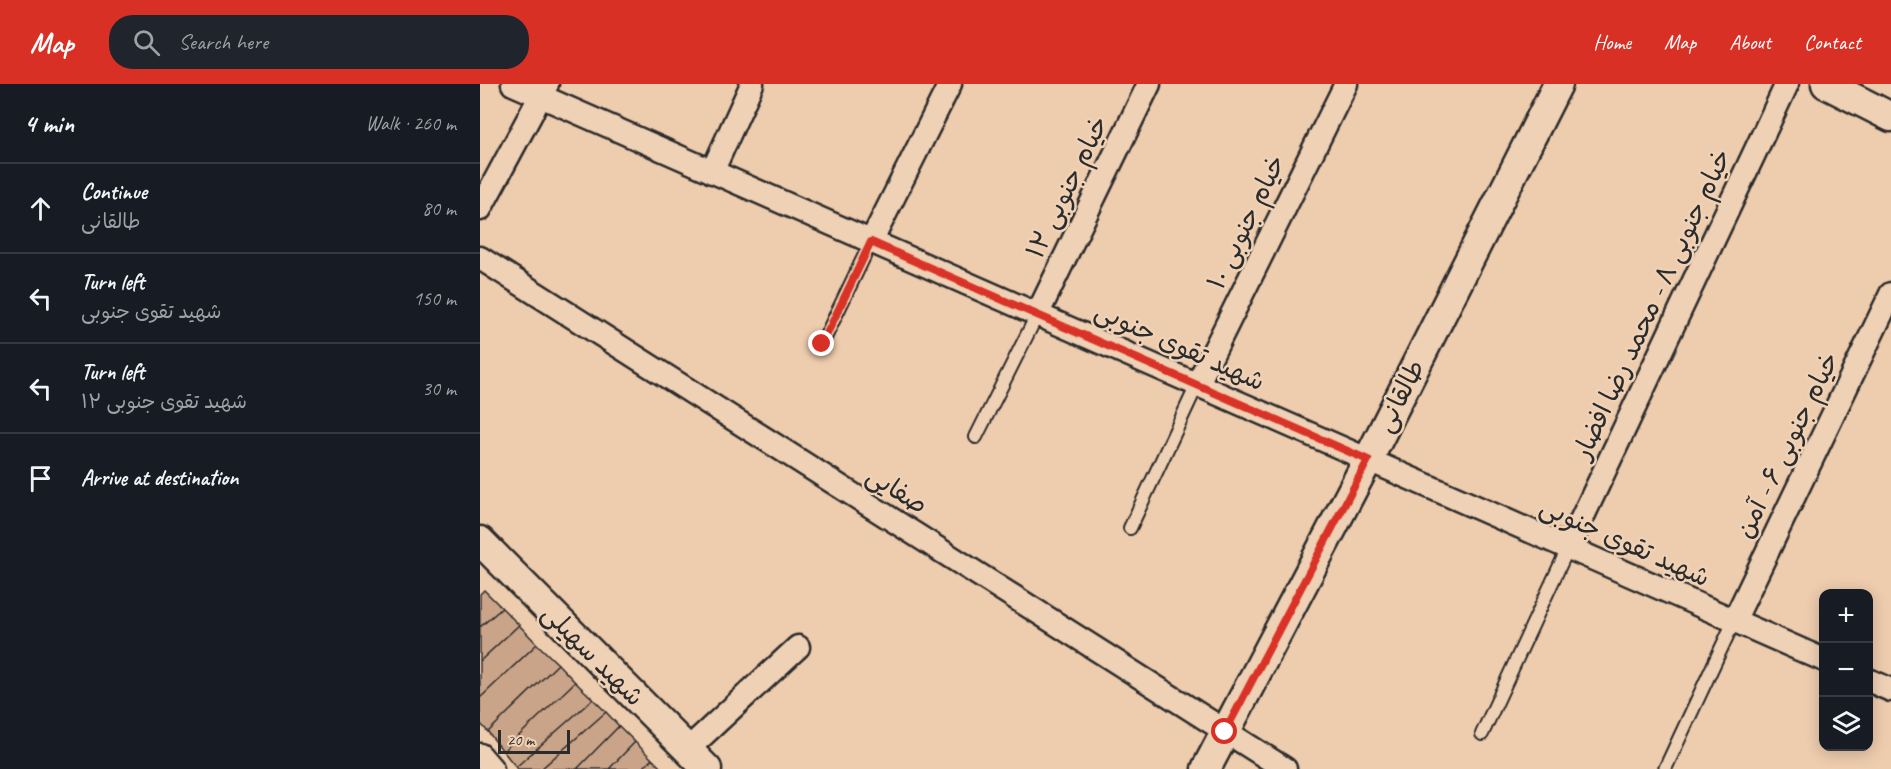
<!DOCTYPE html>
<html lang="en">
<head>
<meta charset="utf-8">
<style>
  :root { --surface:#171b24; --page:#20242c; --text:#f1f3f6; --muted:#9ea1a6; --line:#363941; --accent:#d93025 }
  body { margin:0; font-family:Caveat,"Playpen Sans Arabic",sans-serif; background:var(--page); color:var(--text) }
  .controls { position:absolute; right:18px; bottom:18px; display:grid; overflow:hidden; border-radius:12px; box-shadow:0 3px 15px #0003 }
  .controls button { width:54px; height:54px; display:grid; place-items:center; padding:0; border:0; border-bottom:2px solid var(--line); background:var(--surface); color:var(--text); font:30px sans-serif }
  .scale { position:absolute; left:18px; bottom:15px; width:72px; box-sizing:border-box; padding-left:6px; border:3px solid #2b2b2b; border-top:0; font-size:16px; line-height:21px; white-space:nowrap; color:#2b2b2b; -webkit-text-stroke:4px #efd1b5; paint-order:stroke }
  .stop { position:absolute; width:18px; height:18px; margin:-14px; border:4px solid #d93025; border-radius:50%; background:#fff }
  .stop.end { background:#d93025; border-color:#fff; box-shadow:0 2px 6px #0008 }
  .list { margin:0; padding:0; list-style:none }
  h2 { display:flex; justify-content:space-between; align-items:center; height:78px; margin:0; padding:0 24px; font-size:26px }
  h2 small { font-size:20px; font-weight:400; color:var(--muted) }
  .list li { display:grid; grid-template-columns:39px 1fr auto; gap:18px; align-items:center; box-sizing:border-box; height:90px; padding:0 24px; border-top:2px solid var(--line) }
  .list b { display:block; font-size:22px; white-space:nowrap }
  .list p { margin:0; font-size:20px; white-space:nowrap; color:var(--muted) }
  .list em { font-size:20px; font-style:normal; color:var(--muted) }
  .icon { flex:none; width:33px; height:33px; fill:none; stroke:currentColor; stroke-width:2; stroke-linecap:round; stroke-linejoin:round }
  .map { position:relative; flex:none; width:1411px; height:685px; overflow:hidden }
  header { display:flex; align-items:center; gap:36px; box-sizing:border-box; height:84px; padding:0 30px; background:var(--accent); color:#fff }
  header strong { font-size:28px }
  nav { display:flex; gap:33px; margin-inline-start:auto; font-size:21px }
  .search { width:420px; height:54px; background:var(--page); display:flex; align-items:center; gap:15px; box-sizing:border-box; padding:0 21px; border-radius:24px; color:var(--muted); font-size:22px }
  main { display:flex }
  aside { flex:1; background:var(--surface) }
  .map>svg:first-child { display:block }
  .building { fill:#caa488; stroke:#2b2b2b; stroke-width:1.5 }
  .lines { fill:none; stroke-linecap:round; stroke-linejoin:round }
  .service-casing { stroke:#2b2b2b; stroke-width:16 }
  .minor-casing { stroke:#2b2b2b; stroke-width:27 }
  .tertiary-casing { stroke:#2b2b2b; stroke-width:33 }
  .service { stroke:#efd1b5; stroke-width:12 }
  .minor { stroke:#efd1b5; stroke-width:22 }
  .tertiary { stroke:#efd1b5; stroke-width:28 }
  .route { stroke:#d93025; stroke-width:8 }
  .labels { text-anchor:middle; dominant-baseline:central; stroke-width:5; stroke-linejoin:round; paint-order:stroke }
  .street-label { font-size:26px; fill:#2b2b2b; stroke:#efd1b5 }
</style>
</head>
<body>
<header>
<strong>Map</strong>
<div class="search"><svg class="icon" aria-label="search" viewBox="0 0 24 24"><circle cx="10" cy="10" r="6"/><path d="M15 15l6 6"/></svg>Search here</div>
<nav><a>Home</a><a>Map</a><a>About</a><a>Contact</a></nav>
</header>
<main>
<aside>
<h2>4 min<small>Walk · 260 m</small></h2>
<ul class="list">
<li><svg class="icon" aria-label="ahead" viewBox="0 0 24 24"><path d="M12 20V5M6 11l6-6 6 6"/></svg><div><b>Continue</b><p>طالقانی</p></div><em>80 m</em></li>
<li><svg class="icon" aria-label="left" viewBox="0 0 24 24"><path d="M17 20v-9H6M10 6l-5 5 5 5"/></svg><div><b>Turn left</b><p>شهید تقوی جنوبی</p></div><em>150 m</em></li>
<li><svg class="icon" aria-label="left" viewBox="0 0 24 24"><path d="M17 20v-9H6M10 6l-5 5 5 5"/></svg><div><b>Turn left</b><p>شهید تقوی جنوبی ۱۲</p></div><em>30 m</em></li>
<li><svg class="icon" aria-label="arrive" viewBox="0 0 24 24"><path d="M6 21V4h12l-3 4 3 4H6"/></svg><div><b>Arrive at destination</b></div></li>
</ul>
</aside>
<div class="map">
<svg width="1411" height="685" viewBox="0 0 1411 685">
  <rect width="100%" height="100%" fill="#eeccae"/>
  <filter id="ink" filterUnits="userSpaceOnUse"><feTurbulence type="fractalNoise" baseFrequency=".0167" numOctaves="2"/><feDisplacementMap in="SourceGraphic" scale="12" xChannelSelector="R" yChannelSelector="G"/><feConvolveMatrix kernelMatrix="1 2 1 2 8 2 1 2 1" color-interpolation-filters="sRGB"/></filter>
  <g filter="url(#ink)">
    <path class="building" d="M 4,506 L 22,524 L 0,543 L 0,510 Z
      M 22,524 L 39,541 L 0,577 L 0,543 Z
      M 39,541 L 57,560 L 0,614 L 0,577 Z
      M 57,560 L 78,580 L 8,648 L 0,639 L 0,614 Z
      M 78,580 L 95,598 L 23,667 L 8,648 Z
      M 95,598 L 113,615 L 36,683 L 23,667 Z
      M 113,615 L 126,628 L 61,685 L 38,685 L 36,683 Z
      M 126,628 L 139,642 L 97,685 L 61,685 Z
      M 139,642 L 155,658 L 129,685 L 97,685 Z
      M 155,658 L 172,675 L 162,685 L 129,685 Z
      M 172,675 L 182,685 L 162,685 Z"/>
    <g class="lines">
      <defs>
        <path id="service" d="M 342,260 L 391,158
          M 496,353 L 557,231
          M 650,444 L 717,301
          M 1002,650 L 1088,464
          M 1185,685 L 1254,537"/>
        <path id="minor" d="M 33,0 L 1344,576
          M 232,88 L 272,0
          M 0,125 L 67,0
          M 391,158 L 470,0
          M 0,174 L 805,685
          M 557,231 L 669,0
          M 717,301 L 866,0
          M 1088,464 L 1307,0
          M 1254,537 L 1411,210
          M 1388,596 L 1411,606
          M 207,666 L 318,563
          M 0,671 L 12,685"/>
        <path id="tertiary" d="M 1346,0 L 1411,33
          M 0,457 L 227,685
          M 726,685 L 888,376 L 1078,0"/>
      </defs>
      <use href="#service" class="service-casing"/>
      <use href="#minor" class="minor-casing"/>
      <use href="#tertiary" class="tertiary-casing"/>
      <use href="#service" class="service"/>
      <use href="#minor" class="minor"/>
      <use href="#tertiary" class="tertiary"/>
    </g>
  </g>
  <g class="lines" filter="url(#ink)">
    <path class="route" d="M 342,260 L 391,158 L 888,376 L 745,648"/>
  </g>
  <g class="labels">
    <g class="street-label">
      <text transform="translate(587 103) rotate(-64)">خیام جنوبی ۱۲</text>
      <text transform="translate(766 138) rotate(-64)">خیام جنوبی ۱۰</text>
      <text transform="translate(1172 220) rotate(-65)">خیام جنوبی ۸ - محمد رضا افضار</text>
      <text transform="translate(700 262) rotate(24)">شهید تقوی جنوبی</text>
      <text transform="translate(920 312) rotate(-63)">طالقانی</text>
      <text transform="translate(1307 361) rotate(-64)">خیام جنوبی ۶ - آمن</text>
      <text transform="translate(417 406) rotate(32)">صفایی</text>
      <text transform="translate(1145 458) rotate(24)">شهید تقوی جنوبی</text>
      <text transform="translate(113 571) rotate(45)">شهید سهیلی</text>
    </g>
  </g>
</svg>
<div class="controls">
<button>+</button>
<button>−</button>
<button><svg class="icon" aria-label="layers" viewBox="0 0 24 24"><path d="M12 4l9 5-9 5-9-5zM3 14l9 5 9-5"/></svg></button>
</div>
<div class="scale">20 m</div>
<div class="stop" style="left:745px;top:648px"></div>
<div class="stop end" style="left:342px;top:260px"></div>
</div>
</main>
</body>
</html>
